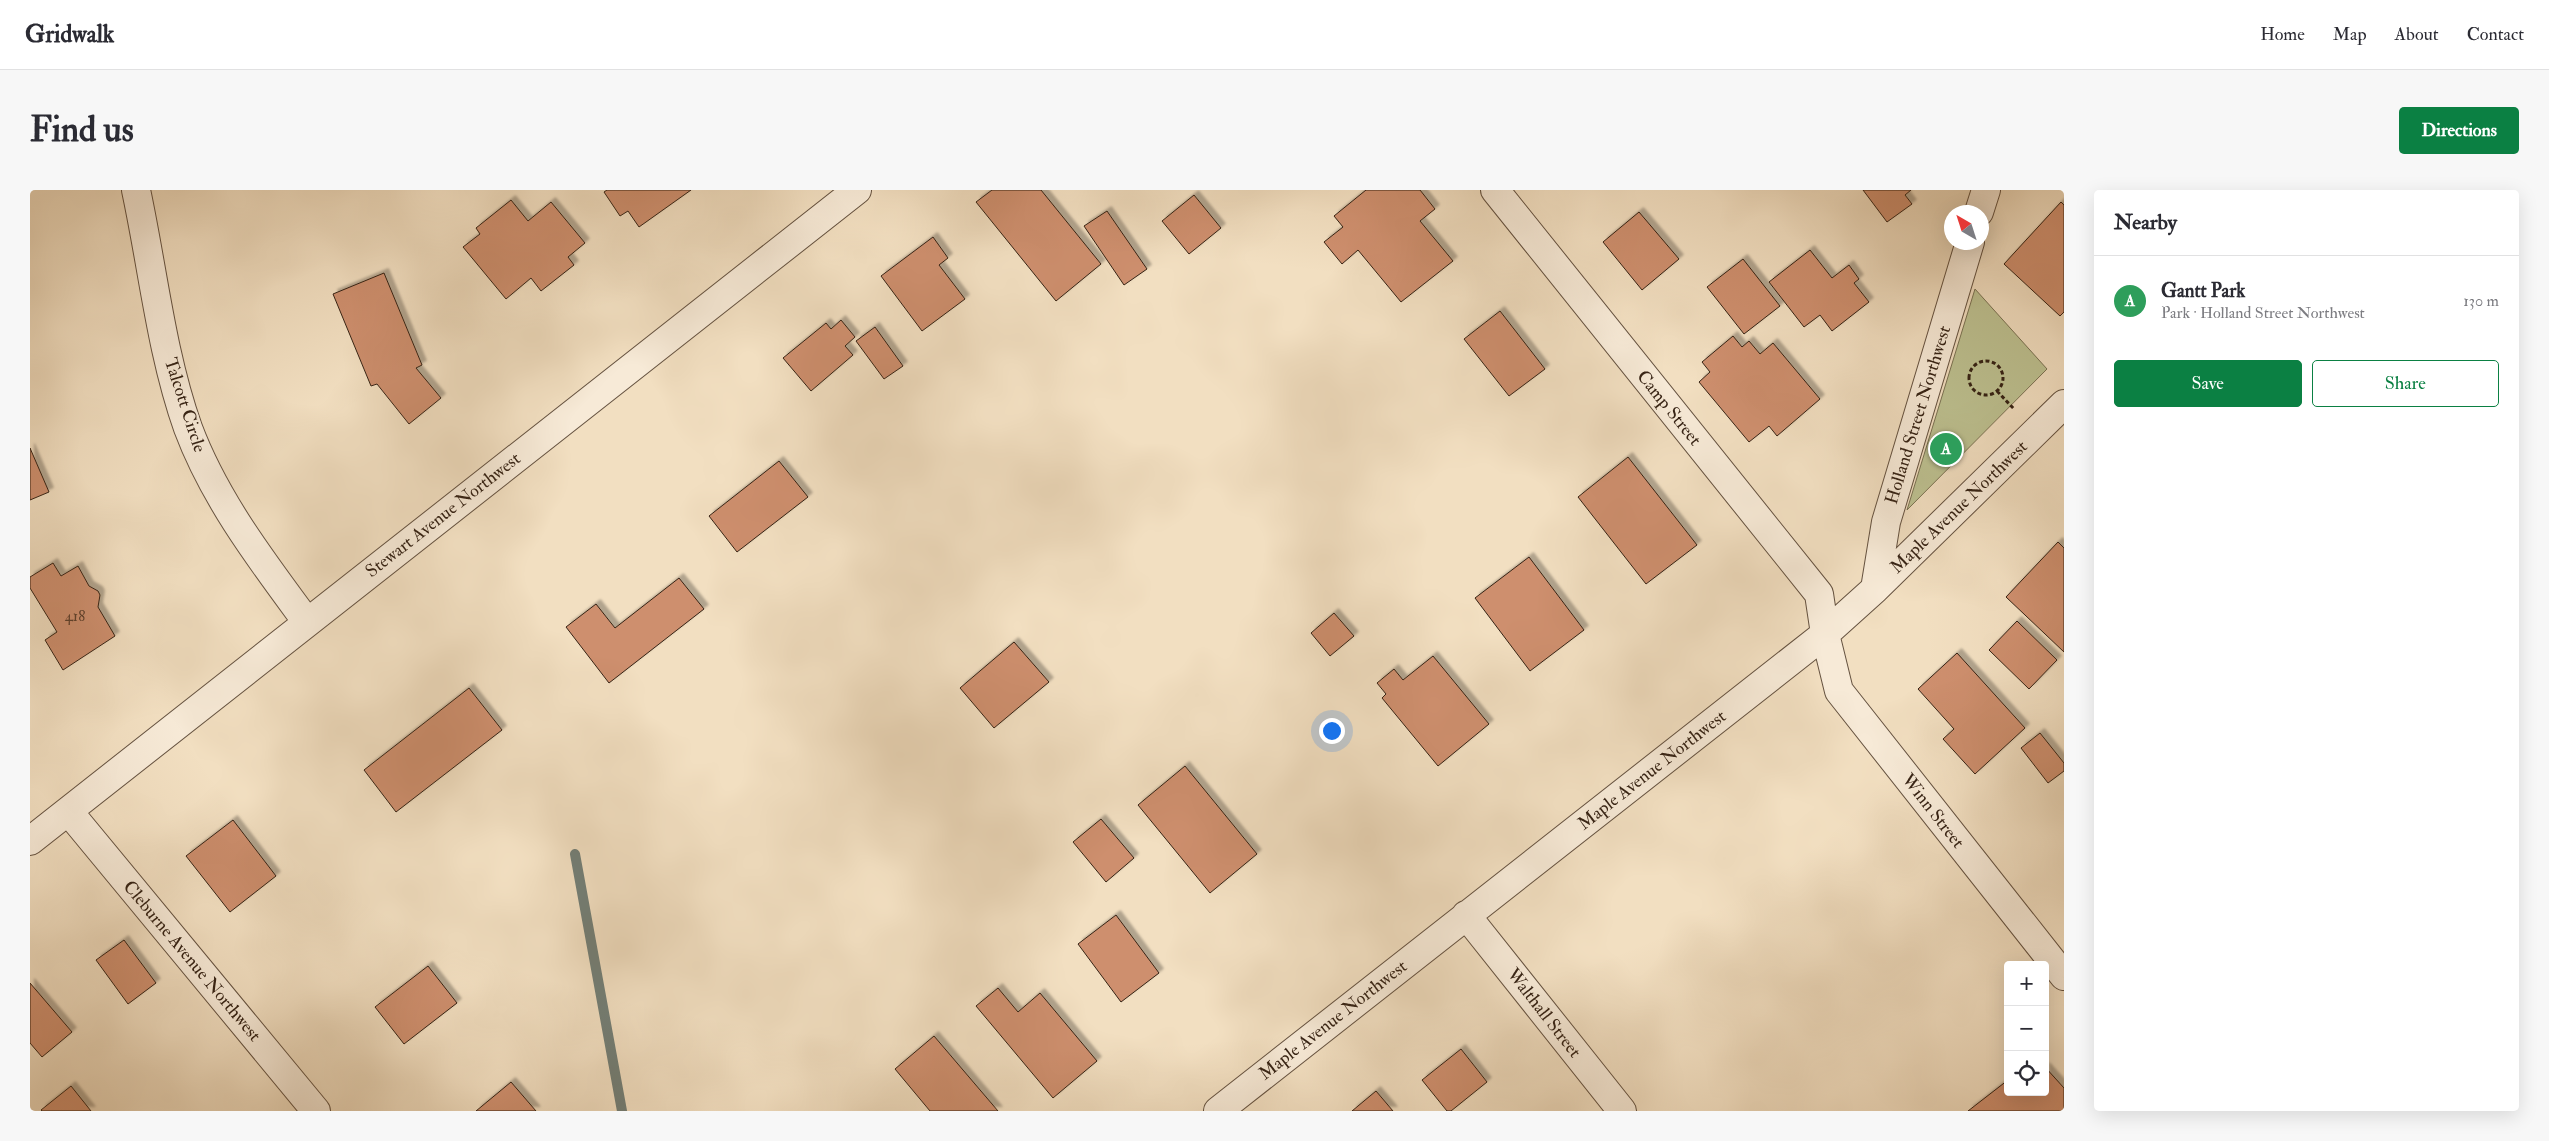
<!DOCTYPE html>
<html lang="en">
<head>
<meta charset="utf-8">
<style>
  :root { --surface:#fff; --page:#f7f7f7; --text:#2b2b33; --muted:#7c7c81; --line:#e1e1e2; --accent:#0b8043 }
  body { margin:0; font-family:"IM FELL Double Pica",serif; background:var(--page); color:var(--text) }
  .controls { position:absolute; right:15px; bottom:15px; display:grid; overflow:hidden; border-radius:5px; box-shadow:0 5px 20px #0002 }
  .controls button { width:45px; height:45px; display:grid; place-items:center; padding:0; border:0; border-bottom:1px solid var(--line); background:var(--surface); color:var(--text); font:25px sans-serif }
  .compass { position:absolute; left:1914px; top:15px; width:45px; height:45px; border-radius:50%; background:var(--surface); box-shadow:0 5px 20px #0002; rotate:321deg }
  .you { position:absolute; left:1301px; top:540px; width:18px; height:18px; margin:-12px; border:4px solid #fff; border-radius:50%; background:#1a73e8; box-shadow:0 0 0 8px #1a73e833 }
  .badge { display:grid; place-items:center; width:32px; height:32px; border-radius:50%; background:var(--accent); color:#fff; font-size:16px; font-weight:700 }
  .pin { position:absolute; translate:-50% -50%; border:2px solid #fff; box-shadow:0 1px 5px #0006 }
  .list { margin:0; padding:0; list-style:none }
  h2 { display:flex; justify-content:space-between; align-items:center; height:65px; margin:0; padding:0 20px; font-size:21px }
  h2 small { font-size:16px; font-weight:400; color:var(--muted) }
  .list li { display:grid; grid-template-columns:32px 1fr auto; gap:15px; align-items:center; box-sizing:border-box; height:90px; padding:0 20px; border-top:1px solid var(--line) }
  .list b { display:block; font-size:19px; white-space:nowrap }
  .list p { margin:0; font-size:16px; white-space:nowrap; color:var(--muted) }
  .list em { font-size:16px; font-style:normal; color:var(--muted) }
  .actions { display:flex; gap:10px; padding:15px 20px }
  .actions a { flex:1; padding:11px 0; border:1px solid var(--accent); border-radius:5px; text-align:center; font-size:18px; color:var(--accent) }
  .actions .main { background:var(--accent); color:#fff }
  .icon { flex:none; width:28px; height:28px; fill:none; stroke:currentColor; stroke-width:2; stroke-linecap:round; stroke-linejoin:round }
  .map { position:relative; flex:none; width:2034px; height:921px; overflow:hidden; border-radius:5px }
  header { display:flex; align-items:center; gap:30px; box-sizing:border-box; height:70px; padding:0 25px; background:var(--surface); border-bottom:1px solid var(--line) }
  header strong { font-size:24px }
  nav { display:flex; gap:28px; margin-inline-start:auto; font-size:18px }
  .intro { display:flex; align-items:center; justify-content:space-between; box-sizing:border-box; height:120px; padding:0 30px }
  h1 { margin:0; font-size:35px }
  .button { padding:12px 22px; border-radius:5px; background:var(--accent); color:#fff; font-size:18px; font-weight:700 }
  main { display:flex; gap:30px; padding:0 30px }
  aside { flex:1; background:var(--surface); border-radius:5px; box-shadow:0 5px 20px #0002 }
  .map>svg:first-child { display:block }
  .green { fill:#bdc191; stroke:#7a7253 }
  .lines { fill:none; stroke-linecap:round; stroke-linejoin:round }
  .stream { stroke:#737f77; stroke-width:10 }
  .building { fill:#ce8f6e; stroke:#362315; filter:url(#shadow) }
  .minor-casing { stroke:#655240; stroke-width:30 }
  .path { stroke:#362315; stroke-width:3; stroke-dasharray:4 2.5; stroke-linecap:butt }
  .minor { stroke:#f7ead7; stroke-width:28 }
  .labels { text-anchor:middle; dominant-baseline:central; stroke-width:4; stroke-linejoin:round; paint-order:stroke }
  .number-label { font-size:15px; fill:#5c3e2b }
  .street-label { font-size:18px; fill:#362315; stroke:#f7ead7 }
</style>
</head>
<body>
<header>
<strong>Gridwalk</strong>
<nav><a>Home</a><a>Map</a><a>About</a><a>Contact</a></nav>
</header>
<div class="intro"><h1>Find us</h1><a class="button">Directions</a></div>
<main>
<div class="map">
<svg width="2034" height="921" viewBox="0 0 2034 921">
  <defs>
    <filter id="shadow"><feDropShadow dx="4.5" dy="-4.5" stdDeviation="1" flood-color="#0004"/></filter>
  </defs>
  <rect width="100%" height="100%" fill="#f2dfc1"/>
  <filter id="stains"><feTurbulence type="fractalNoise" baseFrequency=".004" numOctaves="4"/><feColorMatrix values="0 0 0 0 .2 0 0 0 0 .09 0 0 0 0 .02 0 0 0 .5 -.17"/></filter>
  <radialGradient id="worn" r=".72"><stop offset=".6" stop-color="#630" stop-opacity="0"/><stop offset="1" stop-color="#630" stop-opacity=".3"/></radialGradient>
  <path class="green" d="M 1945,99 L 2017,179 L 1877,320 Z"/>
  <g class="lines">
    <path class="stream" d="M 545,664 L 592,921"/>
  </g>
  <path class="building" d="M 577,0 L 661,0 L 609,37 L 598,21 L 590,26 L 574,2 Z
    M 962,0 L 1011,0 L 1071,74 L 1026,111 L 946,12 Z
    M 1336,0 L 1390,0 L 1405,19 L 1390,31 L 1423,71 L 1371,112 L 1328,60 L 1312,74 L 1294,52 L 1313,37 L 1304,26 Z
    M 1833,0 L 1881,0 L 1875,5 L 1882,14 L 1857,32 Z
    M 1164,5 L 1191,38 L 1159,64 L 1132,31 Z
    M 481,10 L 498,31 L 521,12 L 555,53 L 538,67 L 544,75 L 511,101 L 501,88 L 476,109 L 433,57 L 450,44 L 446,38 Z
    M 2031,12 L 2034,15 L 2034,122 L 2030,126 L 1974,74 Z
    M 1077,21 L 1117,79 L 1094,95 L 1054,36 Z
    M 1609,22 L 1649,69 L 1612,100 L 1573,52 Z
    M 903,47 L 918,68 L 909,75 L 935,109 L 892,141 L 851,86 Z
    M 1780,60 L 1802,88 L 1819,75 L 1829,89 L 1824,93 L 1839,112 L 1802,141 L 1790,125 L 1774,137 L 1739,92 Z
    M 1713,69 L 1750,116 L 1714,144 L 1677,97 Z
    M 354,83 L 392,175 L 386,178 L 411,208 L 379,234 L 347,194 L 341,196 L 303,104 Z
    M 1470,121 L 1515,179 L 1479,206 L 1434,149 Z
    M 811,130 L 825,147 L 815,156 L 823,165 L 781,201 L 753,168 L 796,133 L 801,139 Z
    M 845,137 L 873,176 L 854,189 L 826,151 Z
    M 1703,146 L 1712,157 L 1719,151 L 1730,164 L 1743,153 L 1790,209 L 1747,246 L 1739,236 L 1719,252 L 1669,192 L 1680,182 L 1672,172 Z
    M 0,258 L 19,302 L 0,310 Z
    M 1598,267 L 1667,355 L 1616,394 L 1548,307 Z
    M 749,271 L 778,307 L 707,362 L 679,326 Z
    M 2028,352 L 2034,358 L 2034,462 L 1976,407 Z
    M 1499,367 L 1554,440 L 1500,481 L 1445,408 Z
    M 23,373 L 31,386 L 48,376 L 59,396 L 68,401 L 70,405 L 68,417 L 85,446 L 33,480 L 15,450 L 27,442 L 0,398 L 0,387 Z
    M 649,388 L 674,419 L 579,493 L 536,437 L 566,414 L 585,438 Z
    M 1304,423 L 1324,446 L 1300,466 L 1281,443 Z
    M 1987,431 L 2027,470 L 1999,499 L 1959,460 Z
    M 984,452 L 1019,492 L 964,538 L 930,498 Z
    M 1927,463 L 1995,538 L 1945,584 L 1913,549 L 1924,539 L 1888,499 Z
    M 1403,466 L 1459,534 L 1408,576 L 1352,508 L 1356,504 L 1347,493 L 1364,479 L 1373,490 Z
    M 439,498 L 472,540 L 366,622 L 334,580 Z
    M 2010,543 L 2034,573 L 2034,581 L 2018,593 L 1991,558 Z
    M 1155,576 L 1227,664 L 1180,703 L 1108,615 Z
    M 1071,629 L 1104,668 L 1076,692 L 1043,652 Z
    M 203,630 L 246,686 L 200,722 L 156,666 Z
    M 1086,725 L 1129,783 L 1091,812 L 1048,754 Z
    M 94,750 L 126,793 L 98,814 L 66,770 Z
    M 398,776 L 427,813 L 374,854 L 345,817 Z
    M 0,793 L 42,842 L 12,867 L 0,853 Z
    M 968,798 L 988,822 L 1010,803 L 1067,871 L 1023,908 L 946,816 Z
    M 904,846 L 968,921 L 900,921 L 865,879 Z
    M 1431,859 L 1457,892 L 1421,921 L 1417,921 L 1392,890 Z
    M 2015,877 L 2034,898 L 2034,921 L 1938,921 L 1978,890 L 1978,902 L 2015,902 Z
    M 481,892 L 506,921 L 446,921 Z
    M 41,896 L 61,921 L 12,921 L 11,920 Z
    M 1346,901 L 1363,921 L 1322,921 Z"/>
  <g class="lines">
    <defs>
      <path id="minor" d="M 106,0 C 123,79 131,162 158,238 C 185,310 232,371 277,432
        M 1465,0 L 1789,404 L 1795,444 L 1809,501 L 2034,786
        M 1949,22 L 1956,0
        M 1845,399 L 1856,332 L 1940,52
        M 39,622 L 286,921
        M 0,651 L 827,0
        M 1436,725 L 1592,921
        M 1188,921 L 1795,444 L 1845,399 L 2034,214"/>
    </defs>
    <use href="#minor" class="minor-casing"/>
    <path class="path" d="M1939 188a17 17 0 1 1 34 0a17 17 0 1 1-34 0Z
      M 1967,201 L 1984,219"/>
    <use href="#minor" class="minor"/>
  </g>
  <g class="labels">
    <g class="number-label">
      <text x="45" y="426">418</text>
    </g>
    <g class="street-label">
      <text transform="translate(155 215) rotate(72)">Talcott Circle</text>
      <text transform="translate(1639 218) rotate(51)">Camp Street</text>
      <text transform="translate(1888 225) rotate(-73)">Holland Street Northwest</text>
      <text transform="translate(1929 317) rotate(-44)">Maple Avenue Northwest</text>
      <text transform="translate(413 325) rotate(-38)">Stewart Avenue Northwest</text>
      <text transform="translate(1622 580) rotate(-38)">Maple Avenue Northwest</text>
      <text transform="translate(1903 621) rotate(52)">Winn Street</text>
      <text transform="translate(162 771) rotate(50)">Cleburne Avenue Northwest</text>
      <text transform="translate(1514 823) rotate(52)">Walthall Street</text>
      <text transform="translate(1303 830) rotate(-38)">Maple Avenue Northwest</text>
    </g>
  </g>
  <rect width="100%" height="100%" filter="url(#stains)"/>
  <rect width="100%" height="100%" fill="url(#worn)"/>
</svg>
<div class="controls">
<button>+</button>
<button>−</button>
<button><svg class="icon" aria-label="locate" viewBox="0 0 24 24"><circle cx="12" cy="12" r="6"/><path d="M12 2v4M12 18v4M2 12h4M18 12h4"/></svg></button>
</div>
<svg class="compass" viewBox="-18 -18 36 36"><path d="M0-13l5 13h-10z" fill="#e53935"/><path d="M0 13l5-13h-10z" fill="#7c7c81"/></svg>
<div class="you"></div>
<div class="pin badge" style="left:1916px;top:259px;background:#2e9e5b">A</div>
</div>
<aside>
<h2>Nearby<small></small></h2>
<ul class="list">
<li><span class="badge" style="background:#2e9e5b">A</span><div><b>Gantt Park</b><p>Park · Holland Street Northwest</p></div><em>130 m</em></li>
</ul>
<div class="actions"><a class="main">Save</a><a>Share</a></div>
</aside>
</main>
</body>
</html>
